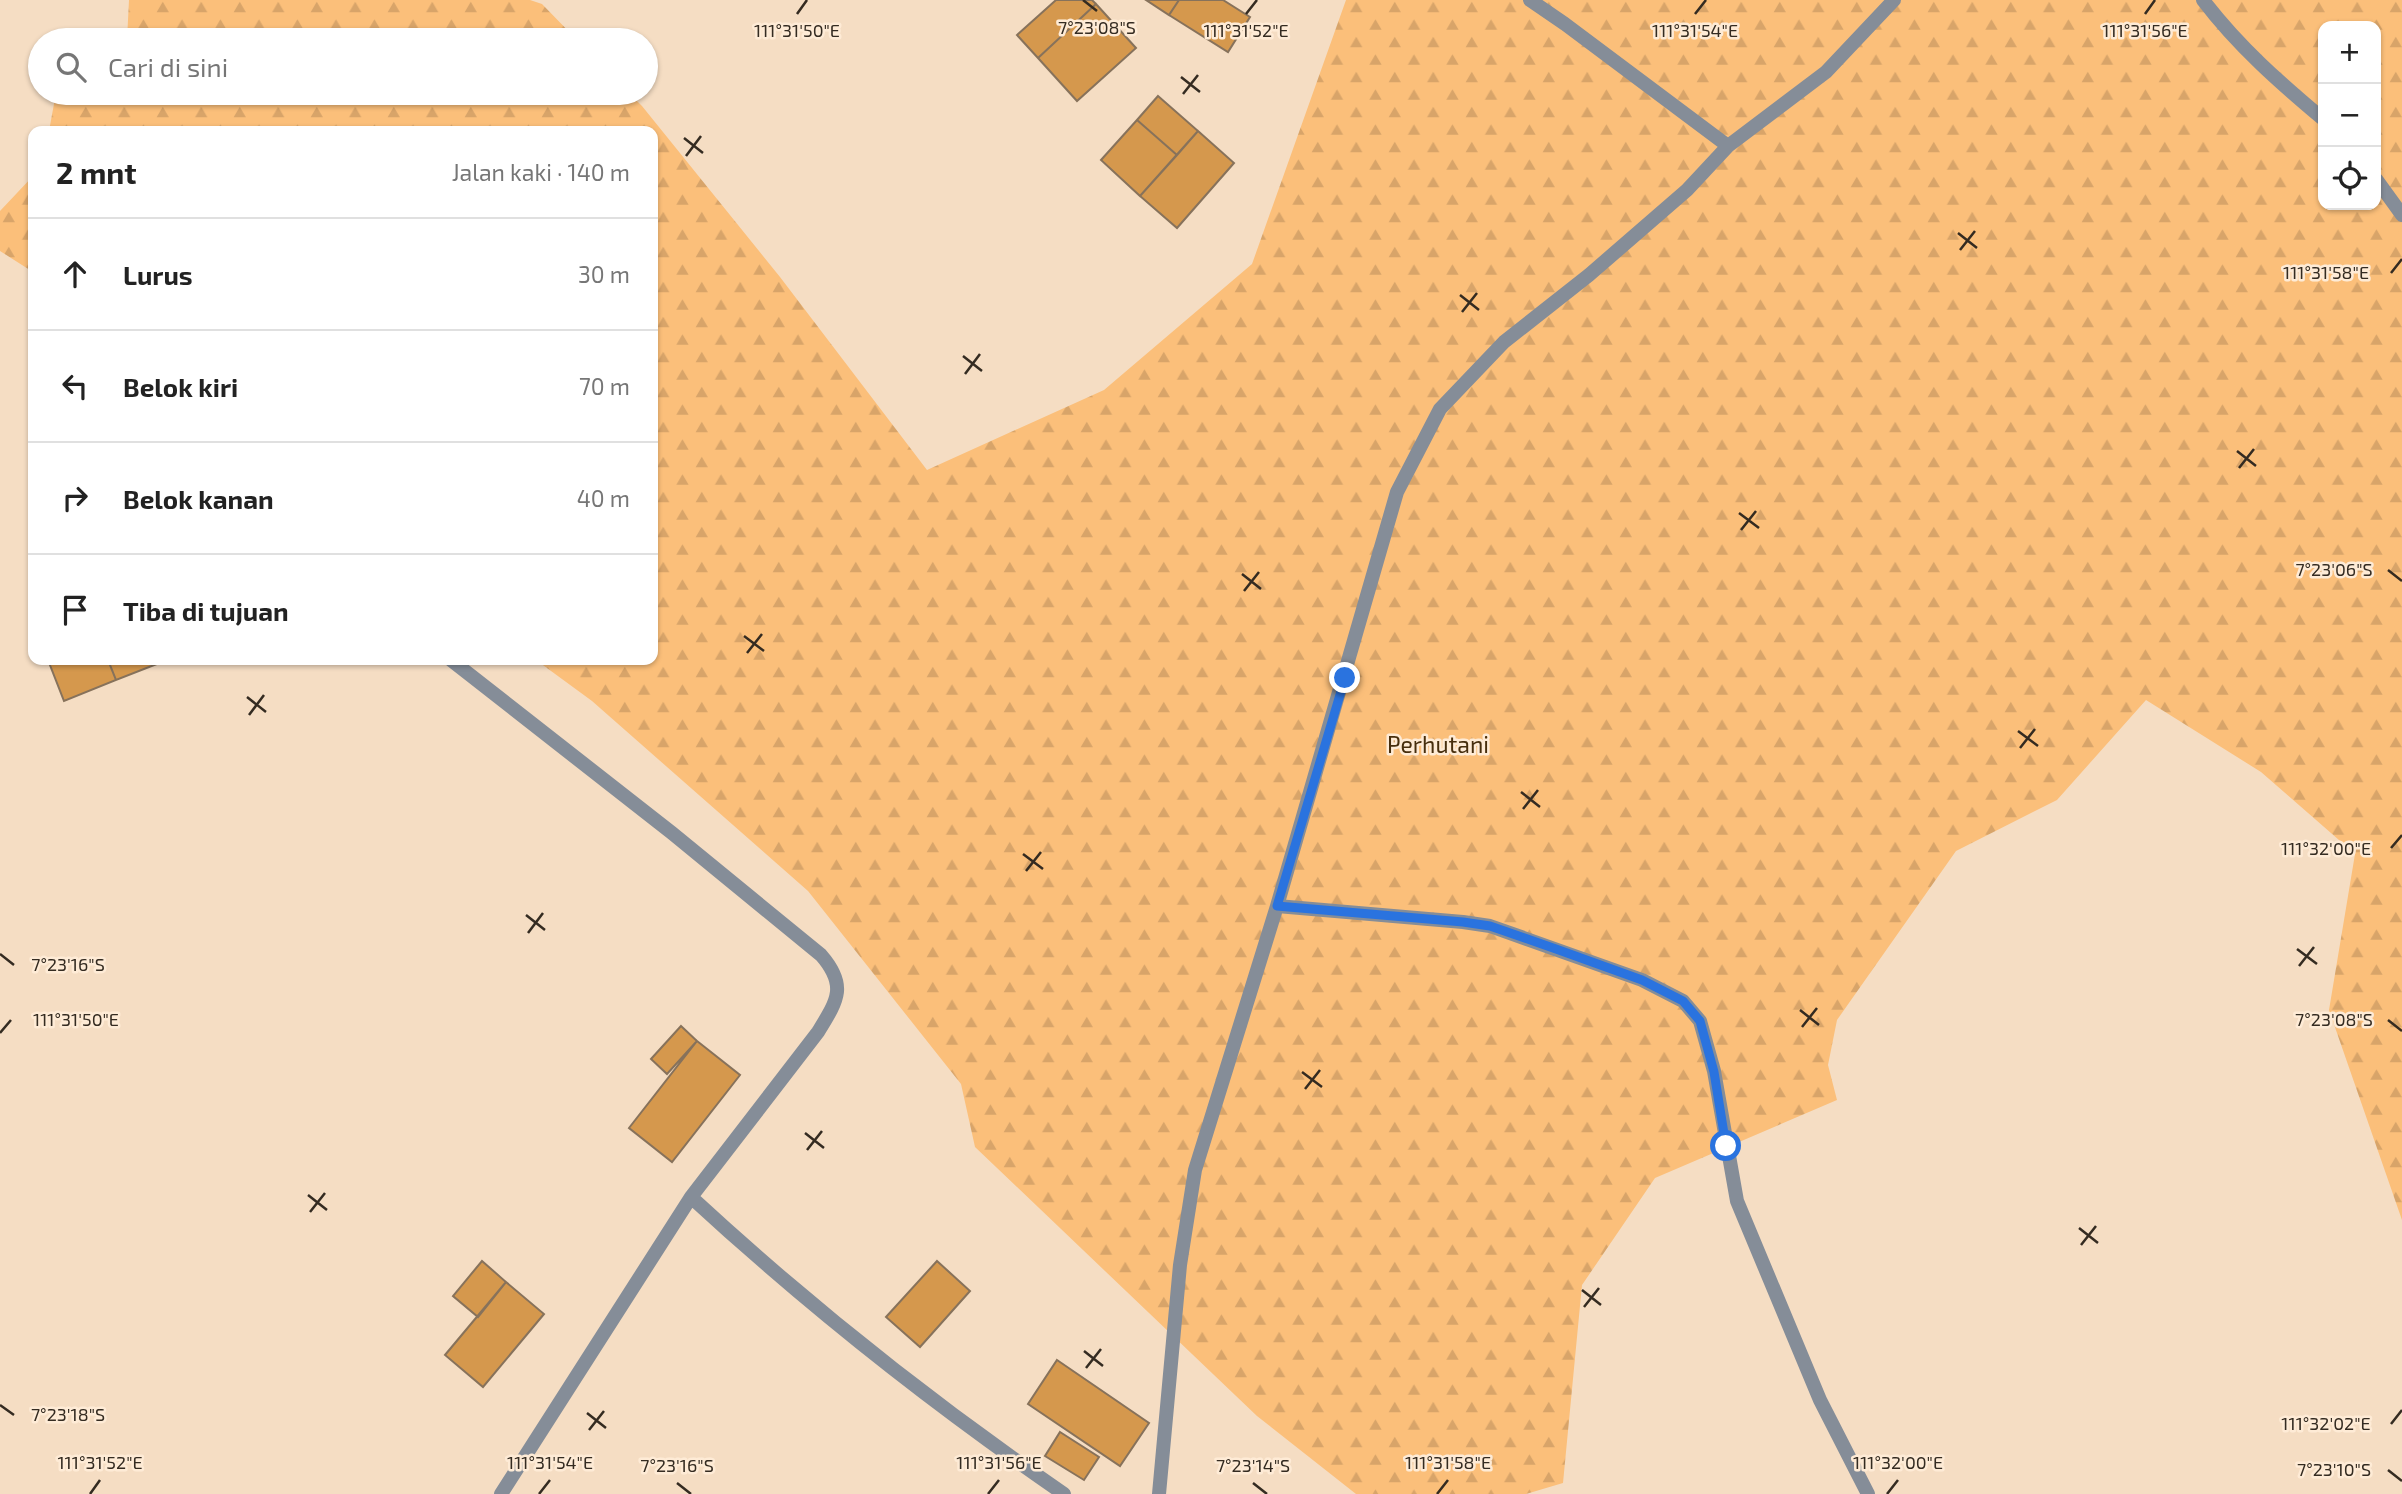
<!DOCTYPE html>
<html lang="id">
<head>
<meta charset="utf-8">
<style>
  :root { --surface:#fff; --page:#f2f2f2; --text:#222; --muted:#767676; --line:#e0e0e0 }
  body { margin:0; font-family:"Exo 2",sans-serif; background:var(--page); color:var(--text) }
  .controls { position:absolute; right:21px; top:21px; display:grid; overflow:hidden; border-radius:14px; box-shadow:0 2px 5px #0004 }
  .controls button { width:63px; height:63px; display:grid; place-items:center; padding:0; border:0; border-bottom:2px solid var(--line); background:var(--surface); color:var(--text); font:35px sans-serif }
  .stop { position:absolute; width:21px; height:21px; margin:-16px; border:5px solid #2a73df; border-radius:50%; background:#fff }
  .stop.end { background:#2a73df; border-color:#fff; box-shadow:0 2px 7px #0008 }
  .list { margin:0; padding:0; list-style:none }
  h2 { display:flex; justify-content:space-between; align-items:center; height:91px; margin:0; padding:0 28px; font-size:30px }
  h2 small { font-size:23px; font-weight:400; color:var(--muted) }
  .list li { display:grid; grid-template-columns:46px 1fr auto; gap:21px; align-items:center; box-sizing:border-box; height:112px; padding:0 28px; border-top:2px solid var(--line) }
  .list b { display:block; font-size:26px; white-space:nowrap }
  .list em { font-size:23px; font-style:normal; color:var(--muted) }
  .icon { flex:none; width:38px; height:38px; fill:none; stroke:currentColor; stroke-width:2; stroke-linecap:round; stroke-linejoin:round }
  .map { position:relative; flex:none; width:2402px; height:1494px; overflow:hidden }
  .search { position:absolute; background:var(--surface); box-shadow:0 2px 5px #0004; left:28px; top:28px; width:630px; height:77px; display:flex; align-items:center; gap:18px; box-sizing:border-box; padding:0 24px; border-radius:38px; color:var(--muted); font-size:26px }
  .panel { position:absolute; background:var(--surface); box-shadow:0 2px 5px #0004; left:28px; top:126px; width:630px; height:539px; border-radius:14px }
  .map>svg:first-child { display:block }
  .forest { fill:url(#forest-firs); fill-rule:evenodd }
  .building { fill:#d5984d; stroke:#87725b; stroke-width:2 }
  .lines { fill:none; stroke-linecap:round; stroke-linejoin:round }
  .minor { stroke:#858d98; stroke-width:14 }
  .route { stroke:#2a73df; stroke-width:9 }
  .ticks { fill:none; stroke:#342b21; stroke-width:2.5 }
  .labels { text-anchor:middle; dominant-baseline:central; stroke-width:5; stroke-linejoin:round; paint-order:stroke }
  .park-label { font-size:23px; fill:#472e0d; stroke:#feebd6 }
  .ticks-label { font-size:18px; text-anchor:middle; fill:#342b21; stroke:#feebd6; stroke-width:5; stroke-linejoin:round; paint-order:stroke }
</style>
</head>
<body>
<div class="map">
<svg width="2402" height="1494" viewBox="0 0 2402 1494">
  <defs>
    <pattern id="forest-firs" width="22" height="20" patternUnits="userSpaceOnUse" patternTransform="scale(1.75)"><rect width="22" height="20" fill="#fbbf7a"/><path d="M5 1l3.5 6h-7zM16 11l3.5 6h-7z" fill="#d8a469"/></pattern>
  </defs>
  <rect width="100%" height="100%" fill="#f5ddc3"/>
  <path class="forest" d="M 129,0 L 530,0 L 542,4 L 577,40 L 127,40 Z
    M 1346,0 L 2402,0 L 2402,1220 L 2329,1010 L 2355,854 L 2261,772 L 2146,700 L 2057,800 L 1956,851 L 1837,1020 L 1828,1065 L 1837,1100 L 1655,1178 L 1582,1285 L 1563,1483 L 1526,1494 L 1356,1494 L 1257,1416 L 975,1147 L 961,1084 L 808,891 L 592,701 L 536,660 L 653,660 L 653,131 L 49,131 L 56,93 L 629,93 L 642,106 L 780,277 L 927,470 L 1104,390 L 1252,264 ZM 2323,26 L 2376,26 L 2376,205 L 2323,205 Z
    M 33,176 L 33,272 L 0,251 L 0,211 Z"/>
  <path class="building" d="M 1056,0 L 1092,0 L 1096,4 L 1038,58 L 1017,35 Z
    M 1146,0 L 1179,0 L 1169,15 Z
    M 1179,0 L 1223,0 L 1250,17 L 1228,52 L 1169,15 Z
    M 1096,4 L 1136,48 L 1077,101 L 1038,58 Z
    M 1158,96 L 1198,131 L 1177,155 L 1137,120 Z
    M 1137,120 L 1177,155 L 1140,196 L 1101,160 Z
    M 1198,131 L 1234,163 L 1177,228 L 1140,196 Z
    M 48,660 L 108,660 L 116,680 L 64,701 Z
    M 108,660 L 167,660 L 116,680 Z
    M 681,1026 L 697,1041 L 667,1074 L 651,1059 Z
    M 697,1041 L 740,1075 L 672,1162 L 629,1128 Z
    M 482,1261 L 506,1282 L 478,1317 L 453,1296 Z
    M 937,1261 L 970,1291 L 920,1347 L 886,1317 Z
    M 506,1282 L 544,1314 L 483,1387 L 445,1355 Z
    M 1057,1360 L 1149,1423 L 1120,1466 L 1028,1404 Z
    M 1060,1432 L 1099,1457 L 1084,1480 L 1045,1456 Z"/>
  <g class="lines">
    <path class="minor" d="M 1530,0 L 1565,24 L 1728,146
      M 2203,0 C 2238,46 2280,83 2323,119
      M 2376,179 L 2402,215
      M 451,660 L 672,833 L 821,955 C 848,986 837,1001 818,1032 L 691,1197 L 501,1494
      M 1277,906 L 1463,922 L 1490,926 L 1642,980 L 1683,1001 L 1700,1021 L 1714,1071 L 1737,1201 L 1820,1400 L 1868,1494
      M 691,1197 C 808,1305 933,1404 1064,1494
      M 1159,1494 L 1180,1265 L 1195,1170 L 1277,906 L 1397,492 L 1440,409 L 1504,342 L 1589,275 L 1687,190 L 1728,146 L 1826,72 L 1894,0"/>
  </g>
  <g class="lines">
    <path class="route" d="M 1345,678 L 1277,906 L 1463,922 L 1490,926 L 1556,949 L 1642,980 L 1683,1001 L 1700,1021 L 1714,1072 L 1726,1146"/>
  </g>
  <path class="ticks" d="M 1083,0 L 1097,11M 797,14 L 807,0M 1246,14 L 1257,0M 1695,14 L 1706,0M 2145,14 L 2155,0M 1181,77 L 1200,92M 1183,94 L 1198,75M 684,138 L 703,153M 686,156 L 701,136M 1958,233 L 1977,248M 1960,250 L 1975,231M 2391,273 L 2402,259M 1460,295 L 1479,310M 1462,312 L 1477,293M 963,356 L 982,371M 965,374 L 980,354M 2237,451 L 2256,466M 2239,468 L 2254,449M 1739,513 L 1759,528M 1741,530 L 1756,511M 2388,570 L 2402,581M 1242,574 L 1261,589M 1244,591 L 1259,572M 744,636 L 764,651M 747,653 L 762,634M 247,697 L 266,712M 249,715 L 264,695M 2018,731 L 2038,746M 2020,748 L 2035,729M 1521,792 L 1540,807M 1523,809 L 1538,790M 2391,848 L 2402,835M 1023,854 L 1043,869M 1026,871 L 1041,852M 526,915 L 545,930M 528,933 L 543,913M 2297,949 L 2317,964M 0,954 L 14,965M 2299,966 L 2314,947M 1800,1010 L 1819,1025M 2388,1020 L 2402,1031M 1802,1027 L 1817,1008M 0,1033 L 11,1020M 1302,1072 L 1322,1087M 1305,1089 L 1320,1070M 805,1133 L 824,1148M 807,1150 L 822,1131M 308,1195 L 327,1210M 310,1212 L 325,1193M 2079,1228 L 2098,1243M 2081,1245 L 2096,1226M 1582,1290 L 1601,1305M 1584,1307 L 1599,1288M 1084,1351 L 1103,1366M 1086,1368 L 1101,1349M 0,1405 L 14,1415M 587,1413 L 606,1428M 2391,1424 L 2402,1410M 589,1430 L 604,1411M 2388,1470 L 2402,1481M 677,1483 L 691,1494M 1253,1483 L 1267,1494M 90,1494 L 100,1480M 539,1494 L 550,1480M 988,1494 L 999,1480M 1437,1494 L 1448,1480M 1887,1494 L 1898,1480"/>
  <g class="labels">
    <g class="park-label">
      <text x="1438" y="744">Perhutani</text>
    </g>
  </g>
  <g class="ticks-label">
    <text x="1097" y="34">7°23'08"S</text>
    <text x="797" y="37">111°31'50"E</text>
    <text x="1246" y="37">111°31'52"E</text>
    <text x="1695" y="37">111°31'54"E</text>
    <text x="2145" y="37">111°31'56"E</text>
    <text x="2326" y="279">111°31'58"E</text>
    <text x="2334" y="576">7°23'06"S</text>
    <text x="2326" y="855">111°32'00"E</text>
    <text x="68" y="971">7°23'16"S</text>
    <text x="76" y="1026">111°31'50"E</text>
    <text x="2334" y="1026">7°23'08"S</text>
    <text x="68" y="1421">7°23'18"S</text>
    <text x="2326" y="1430">111°32'02"E</text>
    <text x="100" y="1469">111°31'52"E</text>
    <text x="550" y="1469">111°31'54"E</text>
    <text x="999" y="1469">111°31'56"E</text>
    <text x="1448" y="1469">111°31'58"E</text>
    <text x="1898" y="1469">111°32'00"E</text>
    <text x="677" y="1472">7°23'16"S</text>
    <text x="1253" y="1472">7°23'14"S</text>
    <text x="2334" y="1476">7°23'10"S</text>
  </g>
</svg>
<div class="controls">
<button>+</button>
<button>−</button>
<button><svg class="icon" aria-label="locate" viewBox="0 0 24 24"><circle cx="12" cy="12" r="6"/><path d="M12 2v4M12 18v4M2 12h4M18 12h4"/></svg></button>
</div>
<div class="stop" style="left:1726px;top:1146px"></div>
<div class="stop end" style="left:1345px;top:678px"></div>
<div class="search"><svg class="icon" aria-label="search" viewBox="0 0 24 24"><circle cx="10" cy="10" r="6"/><path d="M15 15l6 6"/></svg>Cari di sini</div>
<section class="panel">
<h2>2 mnt<small>Jalan kaki · 140 m</small></h2>
<ul class="list">
<li><svg class="icon" aria-label="ahead" viewBox="0 0 24 24"><path d="M12 20V5M6 11l6-6 6 6"/></svg><div><b>Lurus</b></div><em>30 m</em></li>
<li><svg class="icon" aria-label="left" viewBox="0 0 24 24"><path d="M17 20v-9H6M10 6l-5 5 5 5"/></svg><div><b>Belok kiri</b></div><em>70 m</em></li>
<li><svg class="icon" aria-label="right" viewBox="0 0 24 24"><path d="M7 20v-9h11M14 6l5 5-5 5"/></svg><div><b>Belok kanan</b></div><em>40 m</em></li>
<li><svg class="icon" aria-label="arrive" viewBox="0 0 24 24"><path d="M6 21V4h12l-3 4 3 4H6"/></svg><div><b>Tiba di tujuan</b></div></li>
</ul>
</section>
</div>
</body>
</html>
